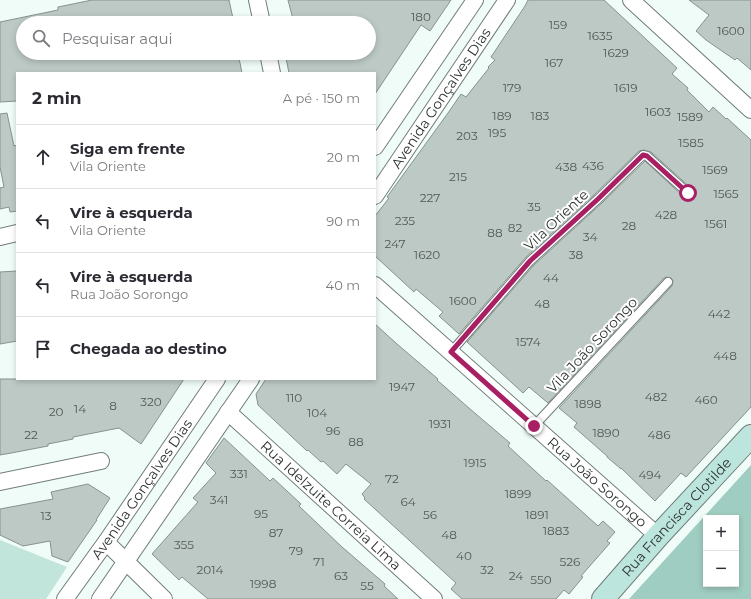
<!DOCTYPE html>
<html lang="pt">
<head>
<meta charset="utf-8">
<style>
  :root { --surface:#fff; --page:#f2f2f3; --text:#2b2b33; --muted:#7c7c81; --line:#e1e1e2 }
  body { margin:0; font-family:Montserrat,sans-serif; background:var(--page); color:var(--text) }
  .controls { position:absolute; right:12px; bottom:12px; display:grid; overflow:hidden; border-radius:0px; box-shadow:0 2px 6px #0003 }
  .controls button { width:36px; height:36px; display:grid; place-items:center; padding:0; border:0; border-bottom:1px solid var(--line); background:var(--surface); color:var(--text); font:20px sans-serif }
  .stop { position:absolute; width:12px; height:12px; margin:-9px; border:3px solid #a91f63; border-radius:50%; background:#fff }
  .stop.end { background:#a91f63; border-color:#fff; box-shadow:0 1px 4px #0008 }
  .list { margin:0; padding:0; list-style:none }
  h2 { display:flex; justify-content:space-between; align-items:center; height:52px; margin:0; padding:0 16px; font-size:17px }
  h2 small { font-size:13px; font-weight:400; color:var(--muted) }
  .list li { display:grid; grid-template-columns:26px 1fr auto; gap:12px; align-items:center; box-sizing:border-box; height:64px; padding:0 16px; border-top:1px solid var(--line) }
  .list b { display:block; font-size:15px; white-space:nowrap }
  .list p { margin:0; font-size:13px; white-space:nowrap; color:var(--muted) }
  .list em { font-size:13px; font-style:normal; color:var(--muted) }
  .icon { flex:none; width:22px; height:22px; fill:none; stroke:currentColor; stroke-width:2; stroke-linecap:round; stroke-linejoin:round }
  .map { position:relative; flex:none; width:751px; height:599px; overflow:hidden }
  .search { position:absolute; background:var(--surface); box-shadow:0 2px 6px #0003; left:16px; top:16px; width:360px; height:44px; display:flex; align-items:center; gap:10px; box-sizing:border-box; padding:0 14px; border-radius:22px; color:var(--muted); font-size:15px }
  .panel { position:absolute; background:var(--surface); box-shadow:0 2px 6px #0003; left:16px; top:72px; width:360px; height:308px; border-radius:0px }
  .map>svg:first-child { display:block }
  .green { fill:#c2e5db }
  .forest { fill:#a0cdc1; fill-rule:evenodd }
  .building { fill:#bdc9c5; stroke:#86928e }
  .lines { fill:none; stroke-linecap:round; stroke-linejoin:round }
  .lane-casing { stroke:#727d7a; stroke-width:10 }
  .street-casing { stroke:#727d7a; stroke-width:18 }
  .secondary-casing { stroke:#727d7a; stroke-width:24 }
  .lane { stroke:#fff; stroke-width:8 }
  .street { stroke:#fff; stroke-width:16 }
  .secondary { stroke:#bce5dd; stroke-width:22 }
  .route { stroke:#a91f63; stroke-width:5 }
  .labels { text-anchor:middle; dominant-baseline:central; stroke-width:4; stroke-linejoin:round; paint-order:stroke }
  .number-label { font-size:12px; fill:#525957 }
  .street-label { font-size:14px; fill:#2f3432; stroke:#fff }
</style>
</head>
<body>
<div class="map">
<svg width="751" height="599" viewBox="0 0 751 599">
  <rect width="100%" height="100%" fill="#effcf8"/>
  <path class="green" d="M 0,540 L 67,567 L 46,599 L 0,599 Z"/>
  <path class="forest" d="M 751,465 L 751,599 L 629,599 ZM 706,518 L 736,518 L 736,584 L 706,584 Z"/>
  <path class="building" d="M 92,0 L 229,0 L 234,23 L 23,23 L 23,53 L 238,53 L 242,73 L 17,73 L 17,101 L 0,102 L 0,22 L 58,10 L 58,7 Z
    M 288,0 L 451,0 L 430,31 L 421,25 L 375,94 L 375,73 L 289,73 L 285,53 L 369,53 L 369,23 L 294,23 Z
    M 528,0 L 604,0 L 677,68 L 672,74 L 688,88 L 687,90 L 709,112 L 713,107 L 726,119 L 727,118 L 751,140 L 751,407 L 686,477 L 681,473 L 655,501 L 621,468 L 621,469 L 607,457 L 607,456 L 574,427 L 577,423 L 559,408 L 672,286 L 673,281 L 671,278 L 667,277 L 664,278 L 548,403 L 529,387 L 523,393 L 467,342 L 534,265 L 602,203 L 645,161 L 684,197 L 687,198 L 692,197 L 693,194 L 692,189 L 651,152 L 644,150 L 639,151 L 594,195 L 526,257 L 459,334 L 439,316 L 443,312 L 416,289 L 414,292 L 375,256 L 375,216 L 389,198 L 387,197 L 448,113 L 461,94 L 466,97 L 489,68 L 488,67 L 495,60 L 491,57 L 525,6 Z
    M 689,0 L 751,0 L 751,70 L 737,58 L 735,60 L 706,40 L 696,31 L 709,15 Z
    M 7,113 L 14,146 L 17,145 L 17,211 L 10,212 L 9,207 L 0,209 L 0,188 L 4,187 L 0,167 L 0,114 Z
    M 17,271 L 17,341 L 0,344 L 0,272 Z
    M 375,324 L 397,344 L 438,379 L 437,380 L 470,409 L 510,443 L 508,446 L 546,481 L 547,480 L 567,498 L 598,526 L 603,521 L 615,532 L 607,541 L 610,543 L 581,576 L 583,577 L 569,594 L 564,590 L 556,599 L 462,599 L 451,589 L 456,583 L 364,499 L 365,498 L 362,494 L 371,484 L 346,464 L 337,474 L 323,461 L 321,462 L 308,450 L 307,451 L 258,405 L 256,394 L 266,379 L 375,379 Z
    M 0,379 L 184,379 L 141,444 L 119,428 L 73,437 L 73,439 L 48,444 L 48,446 L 6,454 L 5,454 L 0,455 Z
    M 224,438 L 270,481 L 273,478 L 301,504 L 299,506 L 342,547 L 385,584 L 384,586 L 398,599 L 208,599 L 182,577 L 179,580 L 152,554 L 198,502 L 193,498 L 216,473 L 206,463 Z
    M 88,484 L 110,498 L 96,520 L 97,520 L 68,562 L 52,556 L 50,541 L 23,546 L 0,535 L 0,509 L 53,499 L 51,492 Z"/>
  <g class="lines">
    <defs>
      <path id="lane" d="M 451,352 L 530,261 L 598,199 L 643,155 L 647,156 L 688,193
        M 534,426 L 668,282"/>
      <g id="street">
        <path d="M 257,0 L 262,23"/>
        <path d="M 631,0 L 751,110"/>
        <path d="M 268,53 L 272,73"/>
        <path d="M 375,147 L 475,0"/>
        <path id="s1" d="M 375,196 L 507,0"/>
        <path d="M 0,237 L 17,233"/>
        <path id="s2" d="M 375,285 L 658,536"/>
        <path id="s3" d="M 228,412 L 434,599"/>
        <path d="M 0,482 L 101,461"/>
        <path d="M 106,542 L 164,599"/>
        <path id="s4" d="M 65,599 L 106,542 L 217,379"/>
        <path d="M 100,599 L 251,379"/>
      </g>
      <g id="secondary">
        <path id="s5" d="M 603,599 L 658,536 L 751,436"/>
      </g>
    </defs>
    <use href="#lane" class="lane-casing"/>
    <use href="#street" class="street-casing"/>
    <use href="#secondary" class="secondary-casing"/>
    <use href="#lane" class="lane"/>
    <use href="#street" class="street"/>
    <use href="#secondary" class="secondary"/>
  </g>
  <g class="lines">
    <path class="route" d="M 534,426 L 451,352 L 530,261 L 598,199 L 643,155 L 647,156 L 688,193"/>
  </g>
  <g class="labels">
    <g class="number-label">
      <text x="421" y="16">180</text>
      <text x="558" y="24">159</text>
      <text x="731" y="30">1600</text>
      <text x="600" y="35">1635</text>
      <text x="616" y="52">1629</text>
      <text x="554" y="62">167</text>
      <text x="512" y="87">179</text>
      <text x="626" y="87">1619</text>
      <text x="658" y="111">1603</text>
      <text x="502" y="115">189</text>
      <text x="540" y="115">183</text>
      <text x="690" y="116">1589</text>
      <text x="497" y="132">195</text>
      <text x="467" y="135">203</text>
      <text x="691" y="142">1585</text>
      <text x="593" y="165">436</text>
      <text x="566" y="166">438</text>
      <text x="715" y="169">1569</text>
      <text x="458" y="176">215</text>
      <text x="726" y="193">1565</text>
      <text x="430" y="197">227</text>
      <text x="534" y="206">35</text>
      <text x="666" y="214">428</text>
      <text x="405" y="220">235</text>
      <text x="716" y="223">1561</text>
      <text x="629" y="225">28</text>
      <text x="515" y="227">82</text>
      <text x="495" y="232">88</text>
      <text x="590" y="236">34</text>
      <text x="395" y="243">247</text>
      <text x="427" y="254">1620</text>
      <text x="576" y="254">38</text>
      <text x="551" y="277">44</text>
      <text x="463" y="300">1600</text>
      <text x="542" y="303">48</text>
      <text x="719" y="313">442</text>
      <text x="528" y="341">1574</text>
      <text x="725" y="355">448</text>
      <text x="402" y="386">1947</text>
      <text x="656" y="396">482</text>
      <text x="294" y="397">110</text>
      <text x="706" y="399">460</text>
      <text x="151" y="401">320</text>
      <text x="588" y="403">1898</text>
      <text x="113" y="405">8</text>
      <text x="80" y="408">14</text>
      <text x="56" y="411">20</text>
      <text x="317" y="412">104</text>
      <text x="440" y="423">1931</text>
      <text x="333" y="430">96</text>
      <text x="606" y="432">1890</text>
      <text x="31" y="434">22</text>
      <text x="659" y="434">486</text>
      <text x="356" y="441">88</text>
      <text x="475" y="462">1915</text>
      <text x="239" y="473">331</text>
      <text x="650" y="474">494</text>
      <text x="392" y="478">72</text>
      <text x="518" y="493">1899</text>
      <text x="219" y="499">341</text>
      <text x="408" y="501">64</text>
      <text x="261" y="513">95</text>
      <text x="430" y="514">56</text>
      <text x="537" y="514">1891</text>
      <text x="46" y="515">13</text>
      <text x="556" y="530">1883</text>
      <text x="276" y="532">87</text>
      <text x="449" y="534">48</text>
      <text x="184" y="544">355</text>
      <text x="296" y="550">79</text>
      <text x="464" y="555">40</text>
      <text x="319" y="561">71</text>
      <text x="570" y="561">526</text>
      <text x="210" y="569">2014</text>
      <text x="487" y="569">32</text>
      <text x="341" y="575">63</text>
      <text x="516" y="575">24</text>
      <text x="541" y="579">550</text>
      <text x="263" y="583">1998</text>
      <text x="367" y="585">55</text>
    </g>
    <g class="street-label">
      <text stroke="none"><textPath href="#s1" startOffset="118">Avenida Gonçalves Dias</textPath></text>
      <text transform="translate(556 220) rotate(-43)">Vila Oriente</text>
      <text transform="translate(592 345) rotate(-47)">Vila João Sorongo</text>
      <text stroke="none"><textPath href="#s2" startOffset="297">Rua João Sorongo</textPath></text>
      <text stroke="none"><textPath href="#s4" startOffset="134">Avenida Gonçalves Dias</textPath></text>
      <text stroke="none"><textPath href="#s3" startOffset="139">Rua Idelzuite Correia Lima</textPath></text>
      <text stroke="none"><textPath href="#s5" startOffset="110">Rua Francisca Clotilde</textPath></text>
    </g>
  </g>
</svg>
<div class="controls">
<button>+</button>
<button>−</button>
</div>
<div class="stop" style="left:688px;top:193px"></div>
<div class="stop end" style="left:534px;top:426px"></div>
<div class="search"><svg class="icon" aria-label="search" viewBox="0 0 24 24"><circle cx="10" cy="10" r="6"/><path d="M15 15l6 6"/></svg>Pesquisar aqui</div>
<section class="panel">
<h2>2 min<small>A pé · 150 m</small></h2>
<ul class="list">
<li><svg class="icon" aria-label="ahead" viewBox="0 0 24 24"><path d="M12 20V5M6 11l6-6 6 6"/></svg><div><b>Siga em frente</b><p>Vila Oriente</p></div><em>20 m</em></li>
<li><svg class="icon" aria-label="left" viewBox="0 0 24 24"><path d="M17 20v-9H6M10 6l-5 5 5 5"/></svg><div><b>Vire à esquerda</b><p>Vila Oriente</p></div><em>90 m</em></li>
<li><svg class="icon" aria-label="left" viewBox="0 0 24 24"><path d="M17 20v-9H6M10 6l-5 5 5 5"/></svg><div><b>Vire à esquerda</b><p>Rua João Sorongo</p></div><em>40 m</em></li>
<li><svg class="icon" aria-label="arrive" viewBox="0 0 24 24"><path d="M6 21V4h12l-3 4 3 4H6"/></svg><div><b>Chegada ao destino</b></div></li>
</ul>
</section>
</div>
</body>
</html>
